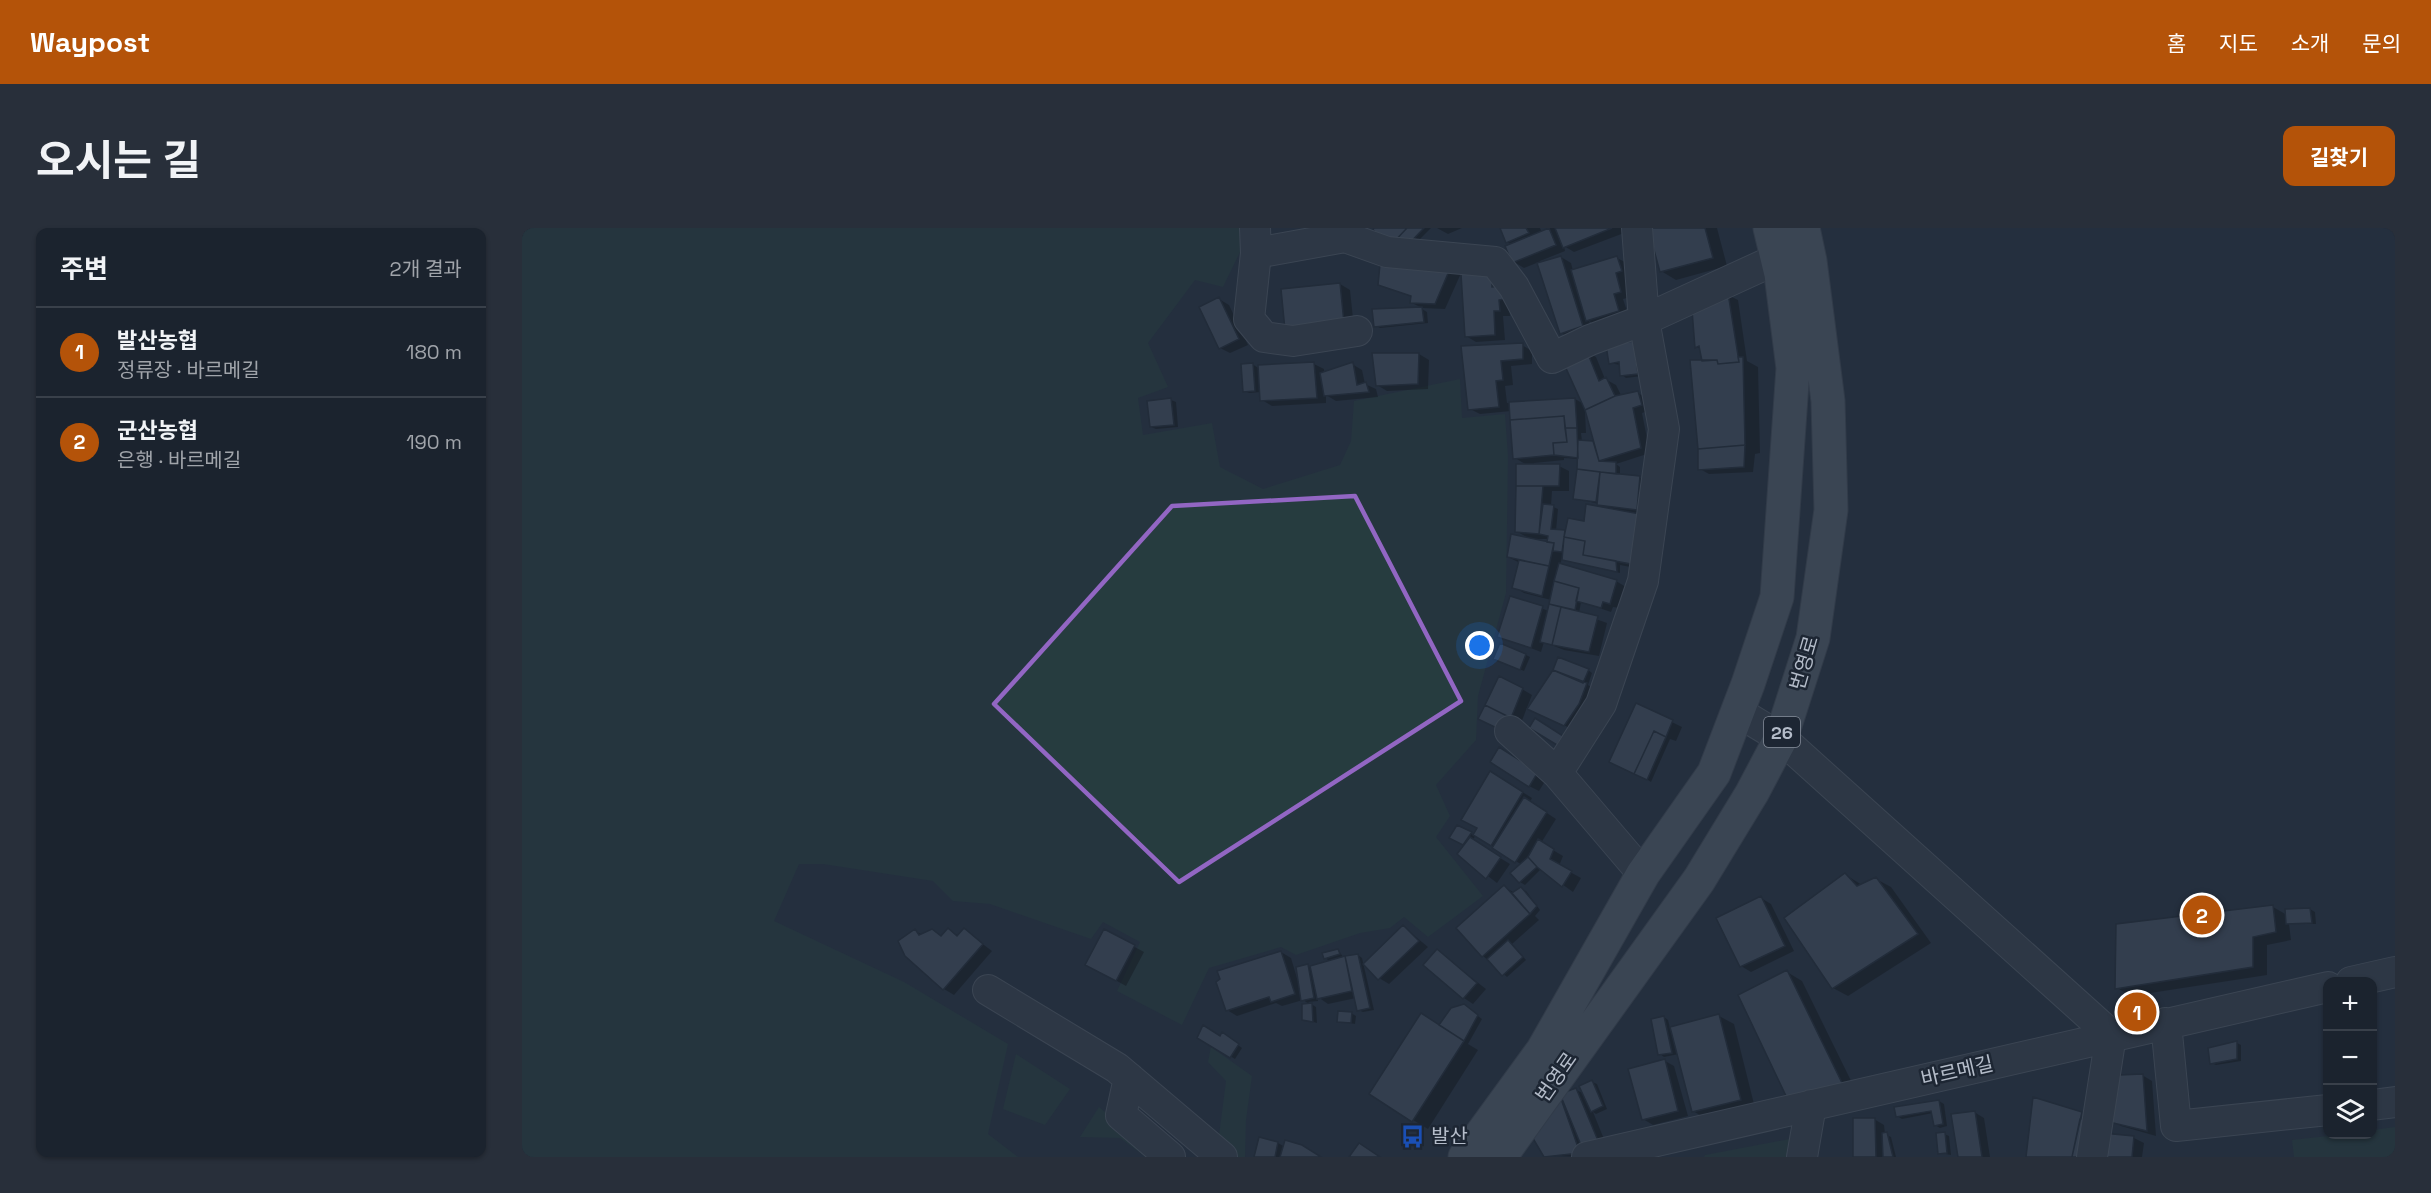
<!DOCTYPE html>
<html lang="ko">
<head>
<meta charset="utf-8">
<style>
  :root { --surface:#1b232e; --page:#282f3a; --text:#f1f3f6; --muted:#a0a4aa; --line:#39404a; --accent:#b45309 }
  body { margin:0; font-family:"Space Grotesk","Noto Sans KR",sans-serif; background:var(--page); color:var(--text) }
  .controls { position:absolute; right:18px; bottom:18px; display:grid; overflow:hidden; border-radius:12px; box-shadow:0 2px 4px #0004 }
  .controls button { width:54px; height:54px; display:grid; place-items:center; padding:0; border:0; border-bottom:2px solid var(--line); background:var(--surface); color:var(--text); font:30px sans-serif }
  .you { position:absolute; left:958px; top:418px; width:21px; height:21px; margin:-15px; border:4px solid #fff; border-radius:50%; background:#1a73e8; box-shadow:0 0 0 9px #1a73e833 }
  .badge { display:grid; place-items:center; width:39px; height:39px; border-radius:50%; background:var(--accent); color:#fff; font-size:20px; font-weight:700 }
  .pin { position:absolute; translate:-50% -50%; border:3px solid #fff; box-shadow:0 2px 6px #0006 }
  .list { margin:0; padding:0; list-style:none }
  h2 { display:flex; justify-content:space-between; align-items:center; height:78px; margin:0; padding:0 24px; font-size:26px }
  h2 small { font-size:20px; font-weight:400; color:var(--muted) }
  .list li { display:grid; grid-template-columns:39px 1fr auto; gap:18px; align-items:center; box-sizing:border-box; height:90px; padding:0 24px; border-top:2px solid var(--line) }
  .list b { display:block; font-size:22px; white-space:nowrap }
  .list p { margin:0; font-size:20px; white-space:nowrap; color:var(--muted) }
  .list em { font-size:20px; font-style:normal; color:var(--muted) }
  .icon { flex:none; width:33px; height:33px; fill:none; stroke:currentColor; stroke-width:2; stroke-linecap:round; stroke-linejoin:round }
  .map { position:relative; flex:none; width:1873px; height:929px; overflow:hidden; border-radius:12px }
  header { display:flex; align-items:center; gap:36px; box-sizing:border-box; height:84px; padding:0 30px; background:var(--accent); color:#fff }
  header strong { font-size:28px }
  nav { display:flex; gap:33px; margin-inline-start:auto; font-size:21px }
  .intro { display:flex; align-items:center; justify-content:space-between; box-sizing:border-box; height:144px; padding:0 36px }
  h1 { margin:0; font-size:42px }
  .button { padding:15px 27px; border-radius:12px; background:var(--accent); color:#fff; font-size:21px; font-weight:700 }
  main { display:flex; gap:36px; padding:0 36px }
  aside { flex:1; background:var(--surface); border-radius:12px; box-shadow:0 2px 4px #0004 }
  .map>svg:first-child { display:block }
  .green { fill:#263c3f }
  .shadow { fill:#0007; fill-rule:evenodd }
  .building { fill:#455162; stroke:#1f2835; stroke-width:1.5 }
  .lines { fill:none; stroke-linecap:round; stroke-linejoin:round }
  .minor-casing { stroke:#565f6c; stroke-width:32 }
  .major-casing { stroke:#414a57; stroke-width:35 }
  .minor { stroke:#38414e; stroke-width:30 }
  .major { stroke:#56606e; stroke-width:33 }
  .marked { fill:none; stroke:#9266c3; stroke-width:4.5; stroke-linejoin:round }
  .labels { text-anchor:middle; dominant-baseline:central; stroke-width:5; stroke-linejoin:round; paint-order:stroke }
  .shield { fill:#1d2633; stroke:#878f9c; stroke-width:1.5 }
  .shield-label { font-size:18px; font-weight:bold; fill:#b4bcc9 }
  .street-label { font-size:20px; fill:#b4bcc9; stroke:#1d2633 }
  .poi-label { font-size:20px; fill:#b4bcc9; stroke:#1d2633; text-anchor:start }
</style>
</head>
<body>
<header>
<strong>Waypost</strong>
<nav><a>홈</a><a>지도</a><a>소개</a><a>문의</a></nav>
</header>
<div class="intro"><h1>오시는 길</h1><a class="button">길찾기</a></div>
<main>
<aside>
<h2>주변<small>2개 결과</small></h2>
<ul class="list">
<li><span class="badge">1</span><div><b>발산농협</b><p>정류장 · 바르메길</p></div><em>180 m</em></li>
<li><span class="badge">2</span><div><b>군산농협</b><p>은행 · 바르메길</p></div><em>190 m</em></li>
</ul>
</aside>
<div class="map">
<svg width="1873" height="929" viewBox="0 0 1873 929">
  <rect width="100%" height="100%" fill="#242f3e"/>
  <path class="green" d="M 0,0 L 719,0 L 718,24 L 701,59 L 673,52 L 626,115 L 646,159 L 616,170 L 621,207 L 690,195 L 698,239 L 741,261 L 818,237 L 829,213 L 832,173 L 938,151 L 940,190 L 983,186 L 986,228 L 984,365 L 956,468 L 954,512 L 914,557 L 928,588 L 914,609 L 961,668 L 906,709 L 882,689 L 868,700 L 838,705 L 774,727 L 759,719 L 687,740 L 660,797 L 595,763 L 618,714 L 581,694 L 569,711 L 468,676 L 431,673 L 411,653 L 301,636 L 277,636 L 252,693 L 382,754 L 486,816 L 466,906 L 496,929 L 0,929 Z
    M 689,819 L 730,848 L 724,892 L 723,929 L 710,929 L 696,915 L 704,853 L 686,834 Z
    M 494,826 L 548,861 L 523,897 L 481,881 Z
    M 577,879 L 638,929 L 624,929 L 598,910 L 558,909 Z
    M 1873,899 L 1873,929 L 1772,929 L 1770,912 L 1815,907 L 1850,906 L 1851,902 Z
    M 1273,910 L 1272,929 L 1182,929 L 1183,927 Z"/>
  <path class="shadow" d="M 854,0 L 909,0 L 885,24 Z
    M 915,0 L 940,0 L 926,6 Z
    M 979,0 L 1018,0 L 1020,5 L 1027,2 L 1024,0 L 1100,0 L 1102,5 L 1052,24 L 1042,18 L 1043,23 L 1018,33 L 1018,36 L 1039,29 L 1049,35 L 1051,43 L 1095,30 L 1105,35 L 1109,49 L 1103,50 L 1109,69 L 1101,71 L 1107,89 L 1075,98 L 1067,93 L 1071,104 L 1049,111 L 1039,105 L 1017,34 L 1002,40 L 992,34 L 990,17 L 985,14 Z
    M 1127,0 L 1195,0 L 1205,38 L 1154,52 L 1139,43 Z
    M 860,28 L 940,43 L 923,81 L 900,80 L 890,75 L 890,69 L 858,56 Z
    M 969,45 L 987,76 L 988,88 L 981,88 L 983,112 L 954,114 L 944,108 Z
    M 818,56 L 828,62 L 832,100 L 775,106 Z
    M 1206,67 L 1216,72 L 1225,133 L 1236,139 L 1238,225 L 1233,226 L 1231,244 L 1187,246 L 1178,241 L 1182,133 L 1179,121 L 1175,119 Z
    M 697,71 L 707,77 L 726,117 L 708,125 L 698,120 Z
    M 900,81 L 905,84 L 906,95 L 858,100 L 854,98 Z
    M 1112,115 L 1120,148 L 1104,150 L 1100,147 L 1098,137 L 1088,135 Z
    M 1000,117 L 1010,123 L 1010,136 L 989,138 L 991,157 L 983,158 L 985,175 L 1053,171 L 1062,176 L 1064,123 L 1074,129 L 1083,151 L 1094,157 L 1100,169 L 1116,165 L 1126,171 L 1129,182 L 1120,185 L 1128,225 L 1094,236 L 1098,239 L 1098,248 L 1118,250 L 1127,255 L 1119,341 L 1098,337 L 1098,345 L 1040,330 L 1038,337 L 1094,353 L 1104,359 L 1098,380 L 1091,379 L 1089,384 L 1059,374 L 1057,385 L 1085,395 L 1077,428 L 1042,422 L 1022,414 L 1019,424 L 977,408 L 989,370 L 1027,383 L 1029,372 L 1002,365 L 992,359 L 998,335 L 986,329 L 1027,315 L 1027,311 L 1008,311 L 994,303 L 1005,237 L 993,230 L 989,183 L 958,186 L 948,181 L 941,120 ZM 1063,183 L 1064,183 L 1074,216 L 1060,213 L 1059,205 L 1064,205 ZM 1042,230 L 1057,231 L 1053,270 L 1077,276 L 1076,280 L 1063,295 L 1044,305 L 1034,303 L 1036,281 L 1029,278 L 1030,263 L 1047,263 L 1047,243 L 1037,238 L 1012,237 L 1012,235 L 1042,232 Z
    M 897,126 L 907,132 L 906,161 L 865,163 L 855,157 L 852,127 Z
    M 730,136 L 738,141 L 792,136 L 802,141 L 802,145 L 830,136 L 840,142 L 843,156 L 854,161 L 856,169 L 814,173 L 804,167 L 804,175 L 750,178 L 740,172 L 739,164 L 727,165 L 723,163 Z
    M 649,172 L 654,174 L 656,199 L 634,201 L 629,199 Z
    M 1004,427 L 1008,429 L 1002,443 L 977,433 Z
    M 1066,442 L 1070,445 L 1066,457 L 1074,462 L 1052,502 L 1007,481 Z
    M 1000,461 L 1010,467 L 999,495 L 962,493 Z
    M 1115,477 L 1160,499 L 1154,513 L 1148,511 L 1129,554 L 1123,550 Z
    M 978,521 L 1025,550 L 1017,563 L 1007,558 Z
    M 978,550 L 1010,570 L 1008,574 L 1034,591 L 1019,615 L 1041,628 L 1037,638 L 1059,650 L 1051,664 L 1019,641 L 1003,657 L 998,654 L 990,645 L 1000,637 L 954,607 L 950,613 L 988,636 L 975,655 L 937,626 L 944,617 L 930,610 L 936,599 L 953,608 Z
    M 1324,647 L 1340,657 L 1354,651 L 1369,659 L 1409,715 L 1326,768 L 1311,760 Z
    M 982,659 L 993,665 L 999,661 L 1004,663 L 1018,682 L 1013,688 L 1017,692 L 990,716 L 1004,732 L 985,749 L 961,728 Z
    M 1239,670 L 1249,676 L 1272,723 L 1229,744 L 1219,738 Z
    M 1751,679 L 1765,687 L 1788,681 L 1793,684 L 1794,696 L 1767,696 L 1769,712 L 1745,717 L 1745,747 L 1609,768 L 1595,760 Z
    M 882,699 L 906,719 L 867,756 L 857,750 Z
    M 426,702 L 437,708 L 442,702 L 470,723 L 432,767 L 422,761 L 393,703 L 401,707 L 420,709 Z
    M 583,703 L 622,724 L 604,758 L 575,742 Z
    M 816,722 L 822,730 L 836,727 L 840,730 L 852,782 L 841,784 L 836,782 L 834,770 L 806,776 L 796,769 L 796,773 L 786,774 L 794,779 L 795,795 L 782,791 L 789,777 L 781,772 L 760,778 L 754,775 L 715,788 L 705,782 L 759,724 L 769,730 L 775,750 L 786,738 L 790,741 L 809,734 L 803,730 Z
    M 915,723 L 964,761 L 951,776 L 942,770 Z
    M 1265,744 L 1280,753 L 1335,865 L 1281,877 Z
    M 946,781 L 960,791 L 946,816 L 956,822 L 906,901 L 891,892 L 918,798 Z
    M 829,785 L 834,788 L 833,796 L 816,793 Z
    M 1197,788 L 1212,796 L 1233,880 L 1186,892 L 1171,883 L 1157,826 L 1142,829 L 1138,826 L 1142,789 L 1146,792 L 1148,800 Z
    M 677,809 L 705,809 L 720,820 L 713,831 Z
    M 1715,815 L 1719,817 L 1719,833 L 1694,837 L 1689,835 Z
    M 1143,833 L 1152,838 L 1166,888 L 1131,897 L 1121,891 Z
    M 1620,847 L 1630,853 L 1634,908 L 1599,898 L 1589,893 Z
    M 1070,854 L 1075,856 L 1085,881 L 1074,886 L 1071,884 L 1086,921 L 1066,929 L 1023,928 L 1038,870 L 1043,873 L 1054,862 L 1063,866 Z
    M 1417,873 L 1422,876 L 1425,898 L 1418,900 L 1413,897 L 1411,885 L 1380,891 L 1375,888 Z
    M 1452,884 L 1462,890 L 1468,929 L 1437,929 Z
    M 1352,891 L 1362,897 L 1363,906 L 1369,909 L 1374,929 L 1333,929 Z
    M 1422,906 L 1427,908 L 1429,927 L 1418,925 Z
    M 1612,910 L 1622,915 L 1620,929 L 1579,929 Z
    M 756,915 L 763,919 L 796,929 L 734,929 Z"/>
  <path class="building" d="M 852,0 L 885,0 L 869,17 L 851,2 Z
    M 885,0 L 902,0 L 880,23 L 869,17 Z
    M 978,0 L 1004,0 L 1007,5 L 984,15 Z
    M 1027,0 L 1034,17 L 990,35 L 983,18 Z
    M 1033,0 L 1090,0 L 1041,20 Z
    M 1126,0 L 1183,0 L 1191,30 L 1138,44 Z
    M 859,26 L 930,36 L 913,76 L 888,75 L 889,68 L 856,57 Z
    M 1039,28 L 1061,98 L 1038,106 L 1015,35 Z
    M 1095,28 L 1100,43 L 1094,45 L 1099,64 L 1092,66 L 1097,83 L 1064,93 L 1049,42 Z
    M 970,44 L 970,59 L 981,58 L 982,71 L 977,72 L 978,83 L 972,83 L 973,107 L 943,109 L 939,46 Z
    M 818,55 L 822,95 L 763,102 L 759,61 Z
    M 1206,65 L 1217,134 L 1196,136 L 1195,132 L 1180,133 L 1177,118 L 1173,120 L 1170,82 Z
    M 697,69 L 717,111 L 697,121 L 677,79 Z
    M 900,79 L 902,94 L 852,99 L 850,81 Z
    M 1112,113 L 1116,146 L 1098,148 L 1097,134 L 1087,136 L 1084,117 Z
    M 1001,115 L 1001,131 L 979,133 L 981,152 L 974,153 L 977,179 L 946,182 L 939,118 Z
    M 1064,121 L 1077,153 L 1084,149 L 1093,168 L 1063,182 L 1043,138 Z
    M 850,125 L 897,125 L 896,156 L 854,158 Z
    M 1216,129 L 1221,129 L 1223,217 L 1176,221 L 1168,132 L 1195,132 L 1196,136 L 1217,134 Z
    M 792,134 L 795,170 L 738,173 L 736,137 Z
    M 831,134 L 835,157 L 844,154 L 847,164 L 802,168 L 798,145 Z
    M 731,135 L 733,163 L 721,164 L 719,136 Z
    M 1116,163 L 1120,177 L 1111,180 L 1119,220 L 1077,233 L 1063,182 L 1093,168 Z
    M 649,170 L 652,197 L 628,199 L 625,173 Z
    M 1053,170 L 1055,200 L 1043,200 L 1042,188 L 988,192 L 987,174 Z
    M 1042,188 L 1045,214 L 1031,215 L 1032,227 L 991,231 L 988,192 Z
    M 1043,200 L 1055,200 L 1056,230 L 1032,227 L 1031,215 L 1045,214 Z
    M 1056,212 L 1071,213 L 1077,233 L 1094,234 L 1094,246 L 1055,241 Z
    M 1223,217 L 1222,239 L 1176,242 L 1176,221 Z
    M 994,236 L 1038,236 L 1037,258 L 994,258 Z
    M 1055,241 L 1078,244 L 1074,274 L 1051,271 Z
    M 1078,244 L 1118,248 L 1115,282 L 1075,277 Z
    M 994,258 L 1021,258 L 1017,306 L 993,304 Z
    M 1021,276 L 1032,277 L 1029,301 L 1043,302 L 1040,324 L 1031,323 L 1032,315 L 1025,314 L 1026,308 L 1017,306 Z
    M 1064,276 L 1118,286 L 1109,336 L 1061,327 L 1063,313 L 1042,309 L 1046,290 L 1062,293 Z
    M 989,306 L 1032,315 L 1027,338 L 985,329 Z
    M 1042,309 L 1063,313 L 1061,327 L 1094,333 L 1095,344 L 1040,332 Z
    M 997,332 L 1027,338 L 1020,368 L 990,360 Z
    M 1037,335 L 1095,352 L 1088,376 L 1081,374 L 1079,380 L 1054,373 L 1057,360 L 1032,353 Z
    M 1032,353 L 1057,360 L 1053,382 L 1027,376 Z
    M 988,368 L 1021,378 L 1009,420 L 975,409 Z
    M 1027,376 L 1039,379 L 1030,417 L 1018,414 Z
    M 1039,379 L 1076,388 L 1067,424 L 1030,417 Z
    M 978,415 L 1004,426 L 998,442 L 971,431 Z
    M 1036,429 L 1067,441 L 1061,455 L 1031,442 Z
    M 1031,442 L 1065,455 L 1057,476 L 1042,498 L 1005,481 Z
    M 977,448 L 1001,460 L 989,490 L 963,477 Z
    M 1114,475 L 1151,492 L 1144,509 L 1132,503 L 1112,546 L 1087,534 Z
    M 963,477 L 989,490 L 983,504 L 956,491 Z
    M 1013,490 L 1041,508 L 1035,517 L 1007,500 Z
    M 1132,503 L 1144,509 L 1125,552 L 1112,546 Z
    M 977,519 L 1016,544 L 1007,559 L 968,534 Z
    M 968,543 L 1001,564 L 969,618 L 951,607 L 955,600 L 939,592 Z
    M 1002,569 L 1025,584 L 993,635 L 970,620 Z
    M 935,597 L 950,604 L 941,617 L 927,610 Z
    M 948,609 L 979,629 L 964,651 L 935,626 Z
    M 1016,611 L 1032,621 L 1028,631 L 1050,643 L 1040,659 L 1015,639 L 1006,629 Z
    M 1006,629 L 1015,639 L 997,655 L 988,645 Z
    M 1323,645 L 1335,658 L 1354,649 L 1396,706 L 1310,761 L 1262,690 Z
    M 982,657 L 1008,686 L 960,729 L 934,700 Z
    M 999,659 L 1015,678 L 1008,686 L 990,665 Z
    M 1239,668 L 1263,718 L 1218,739 L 1194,690 Z
    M 1751,677 L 1754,704 L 1731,709 L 1731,739 L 1593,761 L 1594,696 Z
    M 1788,680 L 1790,695 L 1764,696 L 1763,681 Z
    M 881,697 L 897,713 L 856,752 L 841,736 Z
    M 426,700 L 435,708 L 442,700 L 461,716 L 421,762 L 383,728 L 376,713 L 393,701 L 397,707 L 410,701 L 419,708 Z
    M 582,701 L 613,717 L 594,753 L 563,737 Z
    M 986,712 L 1001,729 L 980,748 L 965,731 Z
    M 816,721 L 818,726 L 802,731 L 800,725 Z
    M 915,721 L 955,755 L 941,771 L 901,737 Z
    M 759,723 L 773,766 L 749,774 L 747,769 L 704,783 L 694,754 L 698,751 L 695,743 Z
    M 836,726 L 848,780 L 835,783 L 823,728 Z
    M 823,728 L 830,763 L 795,771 L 788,738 Z
    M 786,736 L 792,770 L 779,773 L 774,739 Z
    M 1265,742 L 1321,857 L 1265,870 L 1216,767 Z
    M 790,775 L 791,794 L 780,792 L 780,776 Z
    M 942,776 L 956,787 L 942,813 L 917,797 L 929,780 Z
    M 816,783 L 830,784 L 829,795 L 815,794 Z
    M 899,785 L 942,813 L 890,894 L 847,866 Z
    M 1197,786 L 1219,872 L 1170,884 L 1148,799 Z
    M 1142,788 L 1150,825 L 1136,827 L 1129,791 Z
    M 681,797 L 698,808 L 700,804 L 717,816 L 708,830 L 675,810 Z
    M 1715,813 L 1715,831 L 1688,836 L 1686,820 Z
    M 1143,831 L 1156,883 L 1120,892 L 1106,841 Z
    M 1621,846 L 1625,903 L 1587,894 L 1597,847 Z
    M 1070,852 L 1081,878 L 1069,884 L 1057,858 Z
    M 1054,860 L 1077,915 L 1061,922 L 1038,866 Z
    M 1038,868 L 1058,925 L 1022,929 L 1009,907 Z
    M 1511,869 L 1560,884 L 1550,929 L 1504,929 Z
    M 1417,872 L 1421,896 L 1412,898 L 1409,883 L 1374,889 L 1372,879 Z
    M 1453,883 L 1460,929 L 1436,929 L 1429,886 Z
    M 1331,890 L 1353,890 L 1354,929 L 1331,929 Z
    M 1558,891 L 1562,891 L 1556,929 L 1550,929 Z
    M 1365,904 L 1371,929 L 1361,929 L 1360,905 Z
    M 1423,904 L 1425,925 L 1416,926 L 1414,905 Z
    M 1580,905 L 1612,908 L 1610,929 L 1577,929 Z
    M 737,909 L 756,914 L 753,929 L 732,929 Z
    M 763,912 L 780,917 L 799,929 L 758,929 Z
    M 837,915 L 858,929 L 827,929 Z"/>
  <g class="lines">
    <defs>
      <path id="minor" d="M 733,0 L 734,25 L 727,91 L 742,109 L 771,113 L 835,103
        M 734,25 L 823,9 L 865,24 L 973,34 L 992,59 L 1030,130 L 1068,112 L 1122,92 L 1255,31
        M 1216,484 L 1259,510 L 1589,807 L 1570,929
        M 988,503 L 1035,545 L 1121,646
        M 1035,545 L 1079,476 L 1121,353 L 1142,201 L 1122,92 L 1115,0
        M 1829,754 L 1873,744
        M 466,762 L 595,840 L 700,929
        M 1644,795 L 1654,898 L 1806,882
        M 607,850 L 599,887 L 648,929
        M 1850,877 L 1873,874
        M 1065,929 L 1806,759
        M 1280,929 L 1289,877"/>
      <path id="major" d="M 943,929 L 1021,822 L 1121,646 L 1192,545 L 1226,456 L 1255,369 L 1271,140 L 1259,46 L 1248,0
        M 978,929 L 1177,652 L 1230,565 L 1259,510 L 1291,410 L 1309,282 L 1306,173 L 1288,33 L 1281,0"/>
    </defs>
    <use href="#minor" class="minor-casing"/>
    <use href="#major" class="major-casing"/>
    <use href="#minor" class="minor"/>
    <use href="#major" class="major"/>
  </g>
  <path d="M0 0H1873V929H0ZM 833,268 L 939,473 L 657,654 L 472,476 L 650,278 Z" fill="#242f3e" fill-opacity=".55" fill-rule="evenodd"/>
  <path class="marked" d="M 833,268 L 939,473 L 657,654 L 472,476 L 650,278 Z"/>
  <defs>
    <symbol id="bus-bare" viewBox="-9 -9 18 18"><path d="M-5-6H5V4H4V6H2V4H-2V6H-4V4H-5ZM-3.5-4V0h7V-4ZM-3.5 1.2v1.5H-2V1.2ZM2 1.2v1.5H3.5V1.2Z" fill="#1a4fb4" stroke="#1d2633" stroke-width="2.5" paint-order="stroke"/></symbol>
  </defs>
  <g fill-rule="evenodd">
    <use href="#bus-bare" x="874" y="892" width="33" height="33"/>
  </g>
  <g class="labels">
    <rect class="shield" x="1242" y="489" width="36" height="30" rx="4.5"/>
    <g class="shield-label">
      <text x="1260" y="504">26</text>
    </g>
    <g class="street-label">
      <text transform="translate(1282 435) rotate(-74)">번영로</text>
      <text transform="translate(1435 843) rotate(-13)">바르메길</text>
      <text transform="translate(1034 849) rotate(-55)">번영로</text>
    </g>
    <g class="poi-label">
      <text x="909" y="908">발산</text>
    </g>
  </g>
</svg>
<div class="controls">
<button>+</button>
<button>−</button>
<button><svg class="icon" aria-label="layers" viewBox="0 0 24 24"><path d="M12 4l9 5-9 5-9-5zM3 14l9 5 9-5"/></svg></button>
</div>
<div class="you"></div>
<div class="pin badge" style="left:1615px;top:784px">1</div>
<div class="pin badge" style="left:1680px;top:687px">2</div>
</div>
</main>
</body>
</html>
